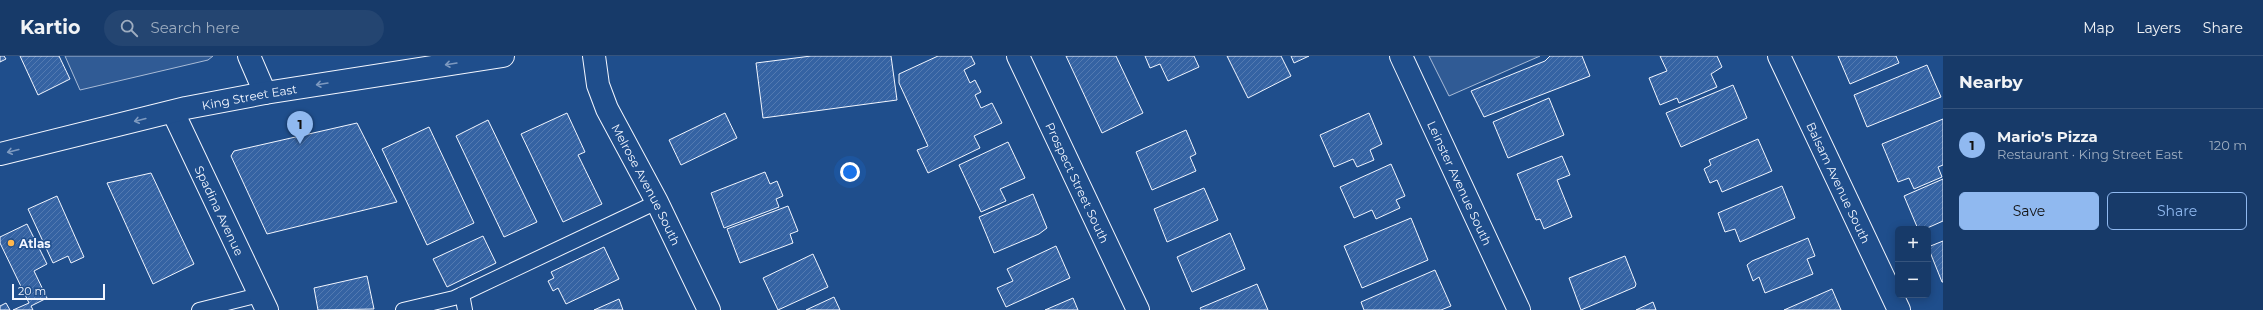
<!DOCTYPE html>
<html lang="en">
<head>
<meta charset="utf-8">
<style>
  :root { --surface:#173a69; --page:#244571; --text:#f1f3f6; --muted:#9eadc0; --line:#36547d; --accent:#90b9f0 }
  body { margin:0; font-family:Montserrat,sans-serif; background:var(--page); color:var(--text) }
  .controls { position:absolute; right:12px; bottom:12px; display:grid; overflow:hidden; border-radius:6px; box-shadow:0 2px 10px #0003 }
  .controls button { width:36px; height:36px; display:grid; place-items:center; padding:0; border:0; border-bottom:1px solid var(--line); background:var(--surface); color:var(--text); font:20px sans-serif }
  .scale { position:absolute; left:12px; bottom:10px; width:93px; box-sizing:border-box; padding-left:4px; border:2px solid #f2f6ff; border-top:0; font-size:11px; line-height:14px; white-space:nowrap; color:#f2f6ff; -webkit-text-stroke:3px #1f4e8c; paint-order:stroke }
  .you { position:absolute; left:850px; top:116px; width:14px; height:14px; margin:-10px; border:3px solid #fff; border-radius:50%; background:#1a73e8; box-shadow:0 0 0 6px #1a73e833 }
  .badge { display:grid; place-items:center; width:26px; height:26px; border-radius:50%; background:var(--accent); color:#111; font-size:13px; font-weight:700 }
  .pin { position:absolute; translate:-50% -33px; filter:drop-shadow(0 1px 2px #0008) }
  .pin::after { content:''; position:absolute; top:21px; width:14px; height:12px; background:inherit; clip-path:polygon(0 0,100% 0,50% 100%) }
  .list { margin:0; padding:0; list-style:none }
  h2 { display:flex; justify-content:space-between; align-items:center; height:52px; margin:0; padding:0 16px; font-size:17px }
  h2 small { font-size:13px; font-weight:400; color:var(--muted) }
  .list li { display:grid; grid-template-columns:26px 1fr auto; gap:12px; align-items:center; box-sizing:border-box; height:72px; padding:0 16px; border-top:1px solid var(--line) }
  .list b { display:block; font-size:15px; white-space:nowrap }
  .list p { margin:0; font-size:13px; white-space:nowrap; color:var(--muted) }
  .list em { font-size:13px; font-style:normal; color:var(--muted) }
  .actions { display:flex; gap:8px; padding:12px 16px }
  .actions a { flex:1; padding:9px 0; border:1px solid var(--accent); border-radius:6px; text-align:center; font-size:14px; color:var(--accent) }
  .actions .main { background:var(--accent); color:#111 }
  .icon { flex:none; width:22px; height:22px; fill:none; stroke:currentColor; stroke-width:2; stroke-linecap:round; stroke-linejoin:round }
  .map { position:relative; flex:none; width:1943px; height:254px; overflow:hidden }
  header { display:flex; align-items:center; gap:24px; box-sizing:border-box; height:56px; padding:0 20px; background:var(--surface); border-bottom:1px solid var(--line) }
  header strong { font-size:19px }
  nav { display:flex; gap:22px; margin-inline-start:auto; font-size:14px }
  .search { width:280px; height:36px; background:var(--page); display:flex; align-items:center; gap:10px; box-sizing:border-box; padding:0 14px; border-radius:22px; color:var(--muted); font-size:15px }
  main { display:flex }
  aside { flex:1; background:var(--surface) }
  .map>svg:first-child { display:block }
  .parking { fill:#305b95; stroke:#a8bbd7 }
  .building { fill:url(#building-hatch); stroke:#f2f6ff }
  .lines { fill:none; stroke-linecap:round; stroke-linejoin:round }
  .service-casing { stroke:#f2f6ff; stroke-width:16 }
  .minor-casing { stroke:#f2f6ff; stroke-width:24 }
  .primary-casing { stroke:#f2f6ff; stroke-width:24 }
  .service { stroke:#1f4e8c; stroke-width:14 }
  .minor { stroke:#1f4e8c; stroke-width:22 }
  .primary { stroke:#1f4e8c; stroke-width:22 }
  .oneway { stroke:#7e9ac0 }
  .poi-dot { fill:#ffb74d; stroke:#1f4e8c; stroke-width:1.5 }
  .labels { text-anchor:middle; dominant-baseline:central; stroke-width:3; stroke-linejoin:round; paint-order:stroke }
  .street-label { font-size:12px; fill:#f2f6ff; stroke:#1f4e8c }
  .poi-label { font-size:12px; font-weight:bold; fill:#f2f6ff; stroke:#1f4e8c; text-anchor:start }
</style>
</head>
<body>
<header>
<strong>Kartio</strong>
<div class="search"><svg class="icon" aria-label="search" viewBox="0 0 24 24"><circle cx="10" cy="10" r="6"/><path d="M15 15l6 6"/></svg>Search here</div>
<nav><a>Map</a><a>Layers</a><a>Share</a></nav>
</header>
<main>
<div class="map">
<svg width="1943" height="254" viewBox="0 0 1943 254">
  <defs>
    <pattern id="building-hatch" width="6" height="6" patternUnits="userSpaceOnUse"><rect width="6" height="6" fill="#3563a3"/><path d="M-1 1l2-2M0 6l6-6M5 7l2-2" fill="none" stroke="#537ab1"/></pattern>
  </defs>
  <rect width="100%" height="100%" fill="#1f4e8c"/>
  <path class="parking" d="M 65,0 L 213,0 L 208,4 L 80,34 Z
    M 1429,0 L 1540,0 L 1449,40 Z"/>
  <path class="building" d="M 0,0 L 4,0 L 6,3 L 0,6 Z
    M 20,0 L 59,0 L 70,23 L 38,39 Z
    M 811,0 L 891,0 L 897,44 L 763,62 L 756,7 Z
    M 938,0 L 971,0 L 975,8 L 964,14 L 970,27 L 975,24 L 981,36 L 975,39 L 981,52 L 992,47 L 1002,67 L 974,80 L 980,92 L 928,117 L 917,94 L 928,90 L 899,27 L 899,18 Z
    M 1066,0 L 1116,0 L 1143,57 L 1102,77 Z
    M 1145,0 L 1194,0 L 1199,11 L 1168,25 L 1160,8 L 1150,12 Z
    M 1227,0 L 1281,0 L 1291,20 L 1248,42 Z
    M 1291,0 L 1309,0 L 1294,7 Z
    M 1550,0 L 1582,0 L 1590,20 L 1484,61 L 1471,35 L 1545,5 Z
    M 1660,0 L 1717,0 L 1722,11 L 1711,18 L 1717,31 L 1679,47 L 1677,42 L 1660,49 L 1649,22 L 1667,15 Z
    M 1838,0 L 1896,0 L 1899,7 L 1850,28 Z
    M 1927,9 L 1941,41 L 1867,71 L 1854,39 Z
    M 1733,29 L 1747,62 L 1681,91 L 1666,57 Z
    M 1549,42 L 1564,79 L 1508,102 L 1493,66 Z
    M 567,57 L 585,96 L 578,99 L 602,148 L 563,166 L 521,78 Z
    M 725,57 L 737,82 L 681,109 L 669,84 Z
    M 1369,57 L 1382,88 L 1370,94 L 1374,104 L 1357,111 L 1353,103 L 1334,111 L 1320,79 Z
    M 1943,63 L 1943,109 L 1938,111 L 1942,121 L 1914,133 L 1909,122 L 1898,126 L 1882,88 Z
    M 488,64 L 537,166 L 504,181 L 456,80 Z
    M 357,67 L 397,146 L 267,178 L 231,100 L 234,95 Z
    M 429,71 L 474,167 L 427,189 L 382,93 Z
    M 1186,74 L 1196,98 L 1190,101 L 1196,115 L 1152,134 L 1136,96 Z
    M 1758,83 L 1772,115 L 1722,136 L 1717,124 L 1710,127 L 1704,113 L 1711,109 L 1709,104 Z
    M 1008,86 L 1025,122 L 1000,133 L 1006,145 L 981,156 L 959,109 Z
    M 1562,100 L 1570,119 L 1557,124 L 1572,161 L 1544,173 L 1540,163 L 1536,164 L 1517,118 Z
    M 1391,108 L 1405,140 L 1396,144 L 1400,152 L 1376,163 L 1372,154 L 1354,162 L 1340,131 Z
    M 765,116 L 770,128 L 777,125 L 783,140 L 776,143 L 779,151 L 724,172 L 711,137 Z
    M 151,117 L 194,208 L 153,228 L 107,127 Z
    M 1943,123 L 1943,165 L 1925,173 L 1918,173 L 1904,140 Z
    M 1782,130 L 1795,162 L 1740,186 L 1735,173 L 1725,176 L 1718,157 Z
    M 1204,132 L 1218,164 L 1167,186 L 1154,153 Z
    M 1033,138 L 1047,172 L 1039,178 L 994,197 L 979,161 Z
    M 57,140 L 84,201 L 71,207 L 68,200 L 53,207 L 28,153 Z
    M 788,150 L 798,175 L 790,178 L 793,187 L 740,207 L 727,173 Z
    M 1411,162 L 1428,204 L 1362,232 L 1344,190 Z
    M 27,168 L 47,208 L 34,215 L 47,242 L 31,250 L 33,254 L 13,254 L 29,247 L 0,187 L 0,181 Z
    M 1230,177 L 1245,213 L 1192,236 L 1177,201 Z
    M 483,180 L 496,207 L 447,231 L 433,203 Z
    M 1808,182 L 1815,200 L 1807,203 L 1813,218 L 1765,237 L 1759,221 L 1753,225 L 1747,209 L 1752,205 Z
    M 1943,185 L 1943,226 L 1942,226 L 1928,191 Z
    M 1056,190 L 1070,222 L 1006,251 L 997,232 L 1013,225 L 1007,213 Z
    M 604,191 L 619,223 L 566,248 L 558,232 L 553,235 L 548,225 L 554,222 L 551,216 Z
    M 813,198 L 828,231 L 778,254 L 763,222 Z
    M 1625,200 L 1636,228 L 1635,231 L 1581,254 L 1569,222 Z
    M 1435,214 L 1451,250 L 1441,254 L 1364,254 L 1361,246 Z
    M 367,220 L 374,253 L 318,254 L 314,232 Z
    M 1257,228 L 1268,254 L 1201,254 L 1200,252 Z
    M 1832,233 L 1841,254 L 1784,254 Z
    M 834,241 L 840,254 L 806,254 Z
    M 1073,242 L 1078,254 L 1045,254 Z
    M 619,243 L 623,254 L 594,254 Z
    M 1653,246 L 1656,254 L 1636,254 Z
    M 6,247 L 10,254 L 0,254 L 0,250 Z"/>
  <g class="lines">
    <defs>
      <path id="service" d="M 462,238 L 465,254
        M 199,254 L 259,239
        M 403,254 L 454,242 L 657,146"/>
      <g id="minor">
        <path d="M 249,0 L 265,37"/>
        <path id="s1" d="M 594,0 L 598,29 L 607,53 L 657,146 L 709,254"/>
        <path id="s2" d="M 1018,0 L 1138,254"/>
        <path id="s3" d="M 1401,0 L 1519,254"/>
        <path id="s4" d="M 1779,0 L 1899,254"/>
        <path id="s5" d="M 173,56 L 267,254"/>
      </g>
      <g id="primary">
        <path id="s6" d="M 0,98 L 186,52 L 265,37 L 503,0"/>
      </g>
    </defs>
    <use href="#service" class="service-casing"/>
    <use href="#minor" class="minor-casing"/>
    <use href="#primary" class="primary-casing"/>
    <use href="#service" class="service"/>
    <use href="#minor" class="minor"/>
    <use href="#primary" class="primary"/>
  </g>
  <defs><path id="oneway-shaft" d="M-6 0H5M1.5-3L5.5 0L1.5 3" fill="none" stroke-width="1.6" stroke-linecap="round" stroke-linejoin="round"/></defs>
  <g class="oneway">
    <use href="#oneway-shaft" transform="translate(451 8) rotate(171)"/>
    <use href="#oneway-shaft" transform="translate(322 28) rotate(171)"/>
    <use href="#oneway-shaft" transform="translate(140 64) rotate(166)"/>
    <use href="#oneway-shaft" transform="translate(13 95) rotate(166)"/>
  </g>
  <circle class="poi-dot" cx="11" cy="187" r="4"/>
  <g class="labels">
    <g class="street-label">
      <text stroke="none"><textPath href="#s6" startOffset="256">King Street East</textPath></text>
      <text stroke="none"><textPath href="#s2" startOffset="140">Prospect Street South</textPath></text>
      <text stroke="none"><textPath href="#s3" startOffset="140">Leinster Avenue South</textPath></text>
      <text stroke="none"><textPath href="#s4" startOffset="140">Balsam Avenue South</textPath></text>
      <text stroke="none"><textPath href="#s1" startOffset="140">Melrose Avenue South</textPath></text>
      <text stroke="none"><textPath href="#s5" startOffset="109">Spadina Avenue</textPath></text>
    </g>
    <g class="poi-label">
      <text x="19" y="187">Atlas</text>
    </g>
  </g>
</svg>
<div class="controls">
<button>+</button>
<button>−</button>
</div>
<div class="scale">20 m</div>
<div class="you"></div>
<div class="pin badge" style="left:300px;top:88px">1</div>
</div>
<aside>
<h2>Nearby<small></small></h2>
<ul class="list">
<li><span class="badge">1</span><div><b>Mario's Pizza</b><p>Restaurant · King Street East</p></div><em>120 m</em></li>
</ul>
<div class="actions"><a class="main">Save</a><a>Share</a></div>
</aside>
</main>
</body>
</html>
